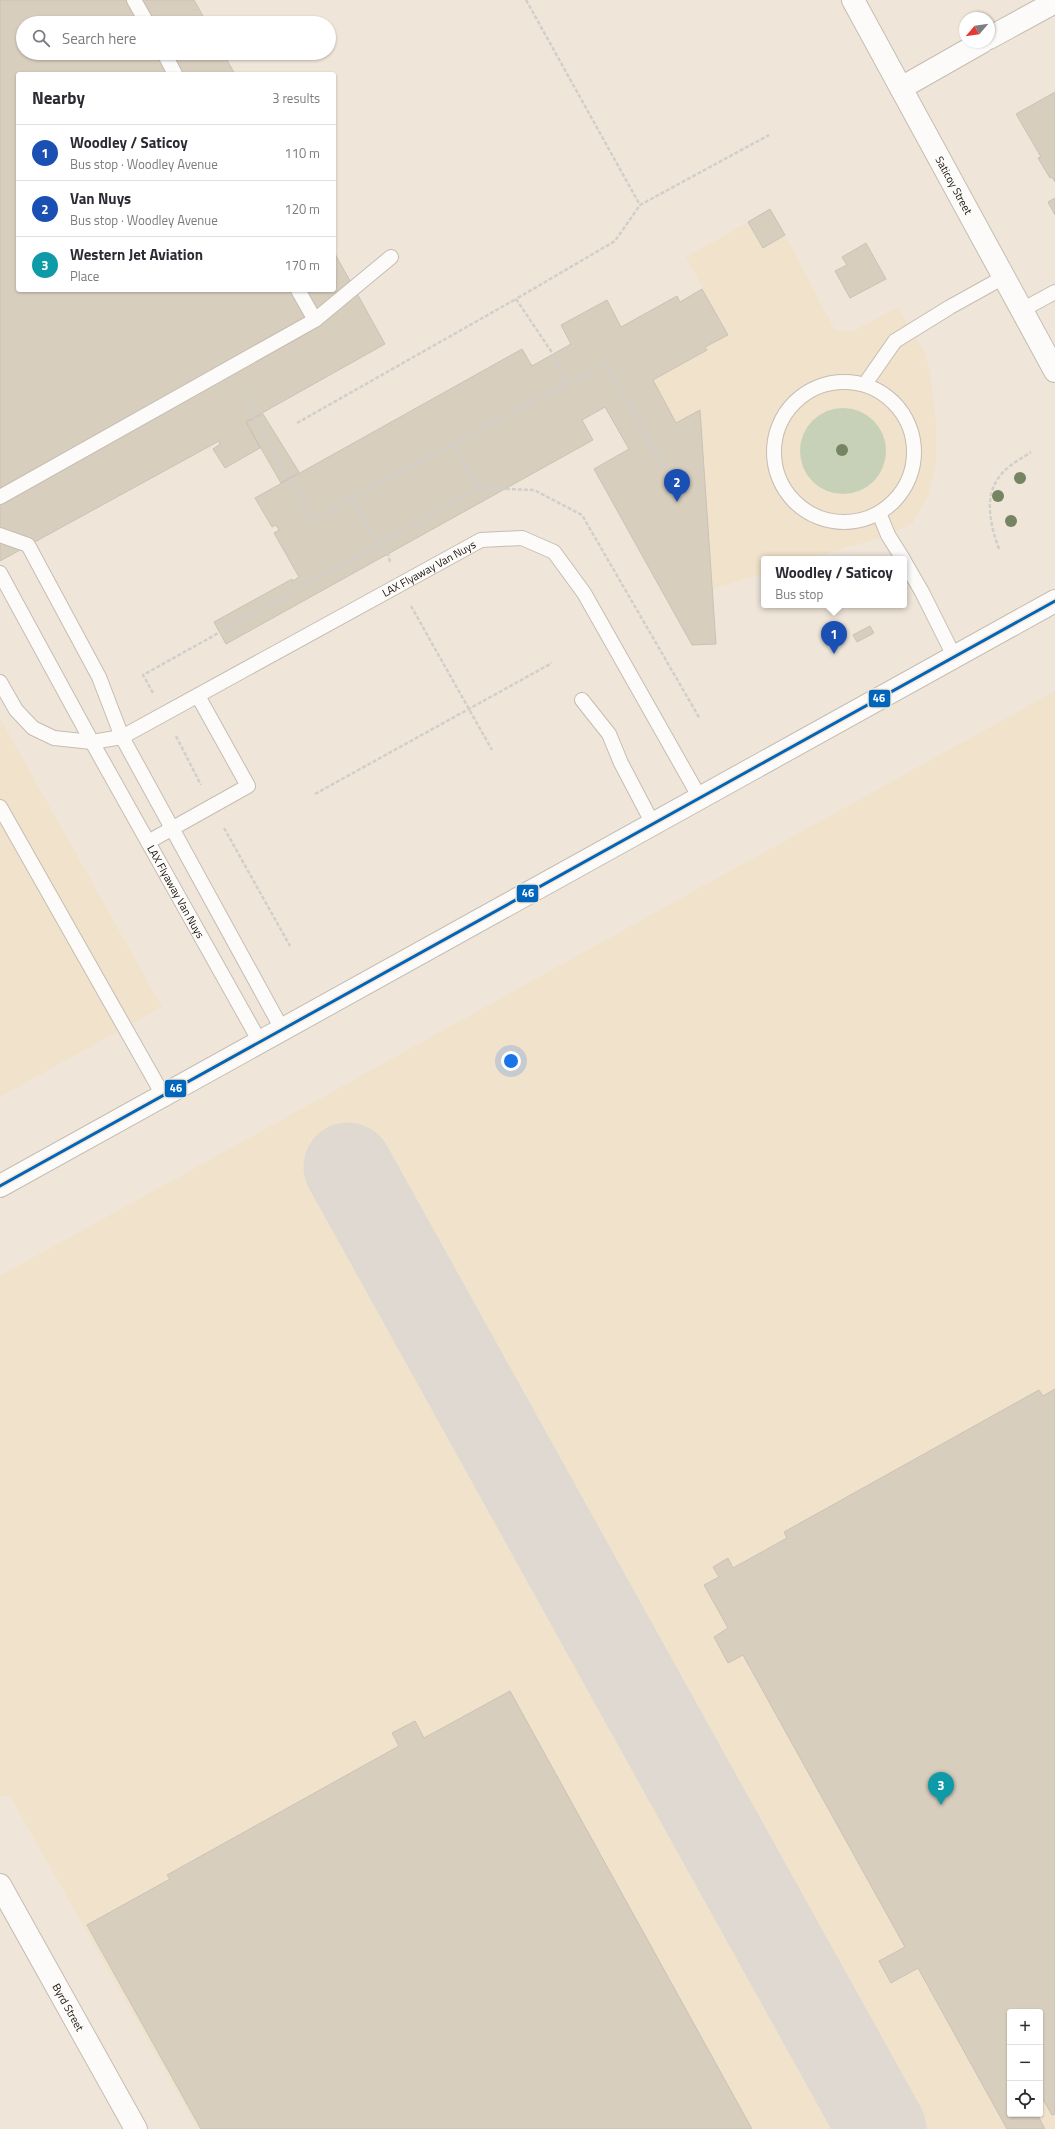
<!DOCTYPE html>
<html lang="en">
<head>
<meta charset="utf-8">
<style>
  :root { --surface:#fff; --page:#f7f7f7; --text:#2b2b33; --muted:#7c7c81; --line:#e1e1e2; --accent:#615b51 }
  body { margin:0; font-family:"Titillium Web",sans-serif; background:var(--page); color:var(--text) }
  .controls { position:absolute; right:12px; bottom:12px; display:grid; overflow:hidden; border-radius:4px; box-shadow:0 1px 3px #0004 }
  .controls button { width:36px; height:36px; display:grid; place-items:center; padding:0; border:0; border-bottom:1px solid var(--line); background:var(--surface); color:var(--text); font:20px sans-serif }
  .compass { position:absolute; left:959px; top:12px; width:36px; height:36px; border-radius:50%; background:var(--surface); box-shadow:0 1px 3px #0004; rotate:241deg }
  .you { position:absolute; left:511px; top:1061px; width:14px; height:14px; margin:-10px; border:3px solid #fff; border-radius:50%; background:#1a73e8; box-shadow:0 0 0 6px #1a73e833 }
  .badge { display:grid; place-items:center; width:26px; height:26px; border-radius:50%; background:var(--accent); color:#fff; font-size:13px; font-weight:700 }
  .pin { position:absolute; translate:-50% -33px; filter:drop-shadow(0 1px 2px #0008) }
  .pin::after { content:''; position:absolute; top:21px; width:14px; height:12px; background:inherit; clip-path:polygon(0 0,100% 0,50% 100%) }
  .popup { position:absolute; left:761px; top:556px; width:146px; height:52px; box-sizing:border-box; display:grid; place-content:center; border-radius:4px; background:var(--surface); filter:drop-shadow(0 1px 3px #0005); font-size:13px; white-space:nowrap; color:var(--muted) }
  .popup b { font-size:15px; color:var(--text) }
  .popup::after { content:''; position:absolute; left:50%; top:100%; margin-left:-8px; border:8px solid transparent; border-top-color:var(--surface) }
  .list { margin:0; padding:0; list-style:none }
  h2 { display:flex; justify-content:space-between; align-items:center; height:52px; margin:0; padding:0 16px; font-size:17px }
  h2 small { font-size:13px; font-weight:400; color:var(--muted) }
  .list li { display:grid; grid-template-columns:26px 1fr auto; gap:12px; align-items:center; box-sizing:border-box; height:56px; padding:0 16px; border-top:1px solid var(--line) }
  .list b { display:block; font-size:15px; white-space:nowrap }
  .list p { margin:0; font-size:13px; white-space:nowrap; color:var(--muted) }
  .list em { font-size:13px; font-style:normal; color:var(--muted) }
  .icon { flex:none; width:22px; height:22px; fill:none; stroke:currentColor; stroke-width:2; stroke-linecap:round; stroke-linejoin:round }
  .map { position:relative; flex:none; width:1055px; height:2129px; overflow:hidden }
  .search { position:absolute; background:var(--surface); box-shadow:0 1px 3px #0004; left:16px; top:16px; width:320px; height:44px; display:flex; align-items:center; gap:10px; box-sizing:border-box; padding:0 14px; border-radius:22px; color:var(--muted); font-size:15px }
  .panel { position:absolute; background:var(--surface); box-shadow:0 1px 3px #0004; left:16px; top:72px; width:320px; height:220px; border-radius:4px }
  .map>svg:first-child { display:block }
  .built { fill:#f1e2cb; fill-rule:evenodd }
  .green { fill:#c7d1b7 }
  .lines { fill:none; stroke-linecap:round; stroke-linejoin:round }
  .taxiway { stroke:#e0d9d1; stroke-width:89 }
  .building { fill:#d8cebe; stroke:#c9c2b7 }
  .service-casing { stroke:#c4bdb2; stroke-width:16 }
  .minor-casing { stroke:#c4bdb2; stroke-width:24 }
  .secondary-casing { stroke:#c4bdb2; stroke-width:24 }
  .primary-casing { stroke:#c4bdb2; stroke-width:24 }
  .path { stroke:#d1cfcb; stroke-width:2.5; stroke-dasharray:4 2; stroke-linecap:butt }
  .service { stroke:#fdfbf9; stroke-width:14 }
  .minor { stroke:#fdfbf9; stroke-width:22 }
  .secondary { stroke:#fdfbf9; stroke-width:22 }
  .primary { stroke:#fdfbf9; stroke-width:22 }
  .bus-1-casing { stroke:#f8e8d0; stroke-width:6 }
  .bus-1 { stroke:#0065bd; stroke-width:3 }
  .tree { fill:#758462 }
  .labels { text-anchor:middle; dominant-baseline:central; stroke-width:3.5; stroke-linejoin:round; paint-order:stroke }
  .street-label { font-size:11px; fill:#151008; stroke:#f8e8d0 }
  .line-badge { stroke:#f8e8d0; stroke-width:1.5 }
  .badge-label { font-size:11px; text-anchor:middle; font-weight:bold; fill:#fff }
</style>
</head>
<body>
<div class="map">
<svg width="1055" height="2129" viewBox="0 0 1055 2129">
  <rect width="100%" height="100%" fill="#efe6d9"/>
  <path class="built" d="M 748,222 L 763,248 L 785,235 L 835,330 L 853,331 L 898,307 L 925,352 L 931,378 L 936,423 L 936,462 L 928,496 L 913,523 L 888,535 L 809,559 L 764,559 L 764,573 L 712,589 L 676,423 L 653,380 L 707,350 L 705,347 L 728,335 L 686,257 Z
    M 1055,691 L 1055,2129 L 198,2129 L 10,1796 L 0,1796 L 0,1276 ZM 1010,2012 L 1040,2012 L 1040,2114 L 1010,2114 Z
    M 0,718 L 162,1007 L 0,1097 Z"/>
  <path class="green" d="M800 451a43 43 0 1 1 86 0a43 43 0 1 1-86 0Z"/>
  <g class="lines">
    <path class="taxiway" d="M 348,1167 L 882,2129"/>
  </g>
  <path class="building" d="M 0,0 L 194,0 L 207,23 L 23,23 L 23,53 L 223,53 L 235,74 L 18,74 L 18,290 L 334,290 L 334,252 L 385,344 L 246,422 L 260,448 L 225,468 L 213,449 L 220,444 L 219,441 L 0,561 Z
    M 1055,92 L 1055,182 L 1052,177 L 1050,178 L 1038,158 L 1041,157 L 1016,114 Z
    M 1055,198 L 1055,215 L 1048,202 Z
    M 770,209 L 785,235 L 763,248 L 748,222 Z
    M 866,243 L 886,279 L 850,298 L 835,271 L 847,265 L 842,257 Z
    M 702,289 L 728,335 L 705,347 L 707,350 L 653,380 L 676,423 L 700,410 L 716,644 L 692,645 L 594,469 L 629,449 L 605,407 L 582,420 L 593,440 L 226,644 L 214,622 L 292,579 L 293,581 L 299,577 L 274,533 L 279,530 L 276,525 L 272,527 L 255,498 L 522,349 L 532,366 L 571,344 L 561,325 L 607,300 L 621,327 L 677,296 L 680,302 Z
    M 263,414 L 299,472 L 281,483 L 246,422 Z
    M 870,626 L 874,633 L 857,642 L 853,635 Z
    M 1055,1389 L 1055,2114 L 1052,2115 L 1040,2094 L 1040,2012 L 1010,2012 L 1010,2114 L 1037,2114 L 1045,2129 L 1007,2129 L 918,1968 L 891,1983 L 879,1961 L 905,1947 L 743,1655 L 728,1663 L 714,1637 L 728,1628 L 704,1585 L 719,1577 L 713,1567 L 728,1558 L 733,1568 L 787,1538 L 784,1532 L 1039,1390 L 1043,1396 Z
    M 510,1691 L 752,2129 L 201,2129 L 87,1925 L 170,1879 L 167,1875 L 399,1746 L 392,1733 L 415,1721 L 424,1738 Z"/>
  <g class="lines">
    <defs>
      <g id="service">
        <path d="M 134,0 L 147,23"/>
        <path d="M 164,53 L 175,74"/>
        <path d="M 298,290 L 315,320"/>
        <path d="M 1022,310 L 1055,292"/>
        <circle cx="844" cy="452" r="70"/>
        <path d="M 865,384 L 895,341 L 950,307 L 1004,277"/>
        <path d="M 0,497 L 315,320 L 391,257"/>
        <path d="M 879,513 L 888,535 L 903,559"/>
        <path d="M 0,535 L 28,545 L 99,677 L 122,737 L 282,1029"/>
        <path d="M 904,561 L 922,592 L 955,658"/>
        <path id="s1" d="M 0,573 L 92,742 L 260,1042"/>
        <path id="s2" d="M 0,682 L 16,710 L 33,728 L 54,738 L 92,742 L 122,737 L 481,540 L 522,538 L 554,552 L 584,593 L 700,798"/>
        <path d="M 582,700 L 609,734 L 621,763 L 653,824"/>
        <path d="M 0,807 L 163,1095"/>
        <path d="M 148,842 L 248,786 L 198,696"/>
      </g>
      <g id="minor">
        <path d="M 989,38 L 1055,2"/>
        <path d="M 901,88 L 982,42"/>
        <path id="s3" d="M 0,1885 L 136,2129"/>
      </g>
      <g id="secondary">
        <path id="s4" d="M 853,0 L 1055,371"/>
      </g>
      <path id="primary" d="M 0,1186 L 1055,601"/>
    </defs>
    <use href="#service" class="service-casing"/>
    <use href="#minor" class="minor-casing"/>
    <use href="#secondary" class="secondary-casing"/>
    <use href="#primary" class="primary-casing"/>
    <path class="path" d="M 526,0 L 640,205
      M 566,385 L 553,354 L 516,299 L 615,241 L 640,205 L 769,135
      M 243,389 L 252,405 L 254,417 L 313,521 L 351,498
      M 297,423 L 516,299
      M 454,444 L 479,488
      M 999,549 C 989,521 981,488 1010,466 C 1016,461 1024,457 1031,452
      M 390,562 L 388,554 L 378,545 L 351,498 L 606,363 L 662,465 L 689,482
      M 411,606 L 492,750
      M 153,693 L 143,675 L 479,488 L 534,490 L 582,515 L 700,719
      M 176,736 L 201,785
      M 315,794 L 552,663
      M 224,828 L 290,946"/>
    <use href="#service" class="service"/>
    <use href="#minor" class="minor"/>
    <use href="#secondary" class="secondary"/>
    <use href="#primary" class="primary"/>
    <defs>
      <path id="bus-1" d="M 0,1186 L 1055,601"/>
    </defs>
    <use href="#bus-1" class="bus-1-casing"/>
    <use href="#bus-1" class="bus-1"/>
  </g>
  <g class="tree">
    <circle cx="842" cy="450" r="6"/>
    <circle cx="1020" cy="478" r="6"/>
    <circle cx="998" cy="496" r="6"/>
    <circle cx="1011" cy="521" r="6"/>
  </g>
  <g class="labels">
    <g class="street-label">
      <text stroke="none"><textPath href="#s4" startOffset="211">Saticoy Street</textPath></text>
      <text stroke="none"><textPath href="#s2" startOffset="499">LAX Flyaway Van Nuys</textPath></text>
      <text stroke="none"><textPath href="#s1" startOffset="364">LAX Flyaway Van Nuys</textPath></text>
      <text stroke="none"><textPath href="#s3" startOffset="140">Byrd Street</textPath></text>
    </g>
  </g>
  <g class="line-badge">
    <rect x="868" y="689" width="23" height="19" rx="4" fill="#0065bd"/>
    <rect x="516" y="884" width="23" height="19" rx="4" fill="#0065bd"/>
    <rect x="164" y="1079" width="23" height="19" rx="4" fill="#0065bd"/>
  </g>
  <g class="badge-label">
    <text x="879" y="702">46</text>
    <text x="528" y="897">46</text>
    <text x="176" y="1092">46</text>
  </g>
</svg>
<div class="controls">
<button>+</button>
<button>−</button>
<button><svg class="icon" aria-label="locate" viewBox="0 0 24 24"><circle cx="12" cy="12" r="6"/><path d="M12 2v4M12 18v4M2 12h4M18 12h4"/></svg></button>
</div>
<svg class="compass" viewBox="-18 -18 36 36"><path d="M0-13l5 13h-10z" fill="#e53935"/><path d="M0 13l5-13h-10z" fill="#7c7c81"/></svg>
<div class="you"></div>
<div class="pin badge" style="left:834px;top:654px;background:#1a4fb4">1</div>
<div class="popup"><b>Woodley / Saticoy</b>Bus stop</div>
<div class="pin badge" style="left:677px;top:502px;background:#1a4fb4">2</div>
<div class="pin badge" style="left:941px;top:1805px;background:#0f9aa8">3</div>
<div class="search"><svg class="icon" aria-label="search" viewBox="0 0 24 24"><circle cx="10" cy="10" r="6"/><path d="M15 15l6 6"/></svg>Search here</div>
<section class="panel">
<h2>Nearby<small>3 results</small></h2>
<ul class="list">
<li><span class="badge" style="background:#1a4fb4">1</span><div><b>Woodley / Saticoy</b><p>Bus stop · Woodley Avenue</p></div><em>110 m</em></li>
<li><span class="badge" style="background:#1a4fb4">2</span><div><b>Van Nuys</b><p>Bus stop · Woodley Avenue</p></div><em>120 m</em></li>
<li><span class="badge" style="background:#0f9aa8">3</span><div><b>Western Jet Aviation</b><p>Place</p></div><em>170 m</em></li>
</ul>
</section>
</div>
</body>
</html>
